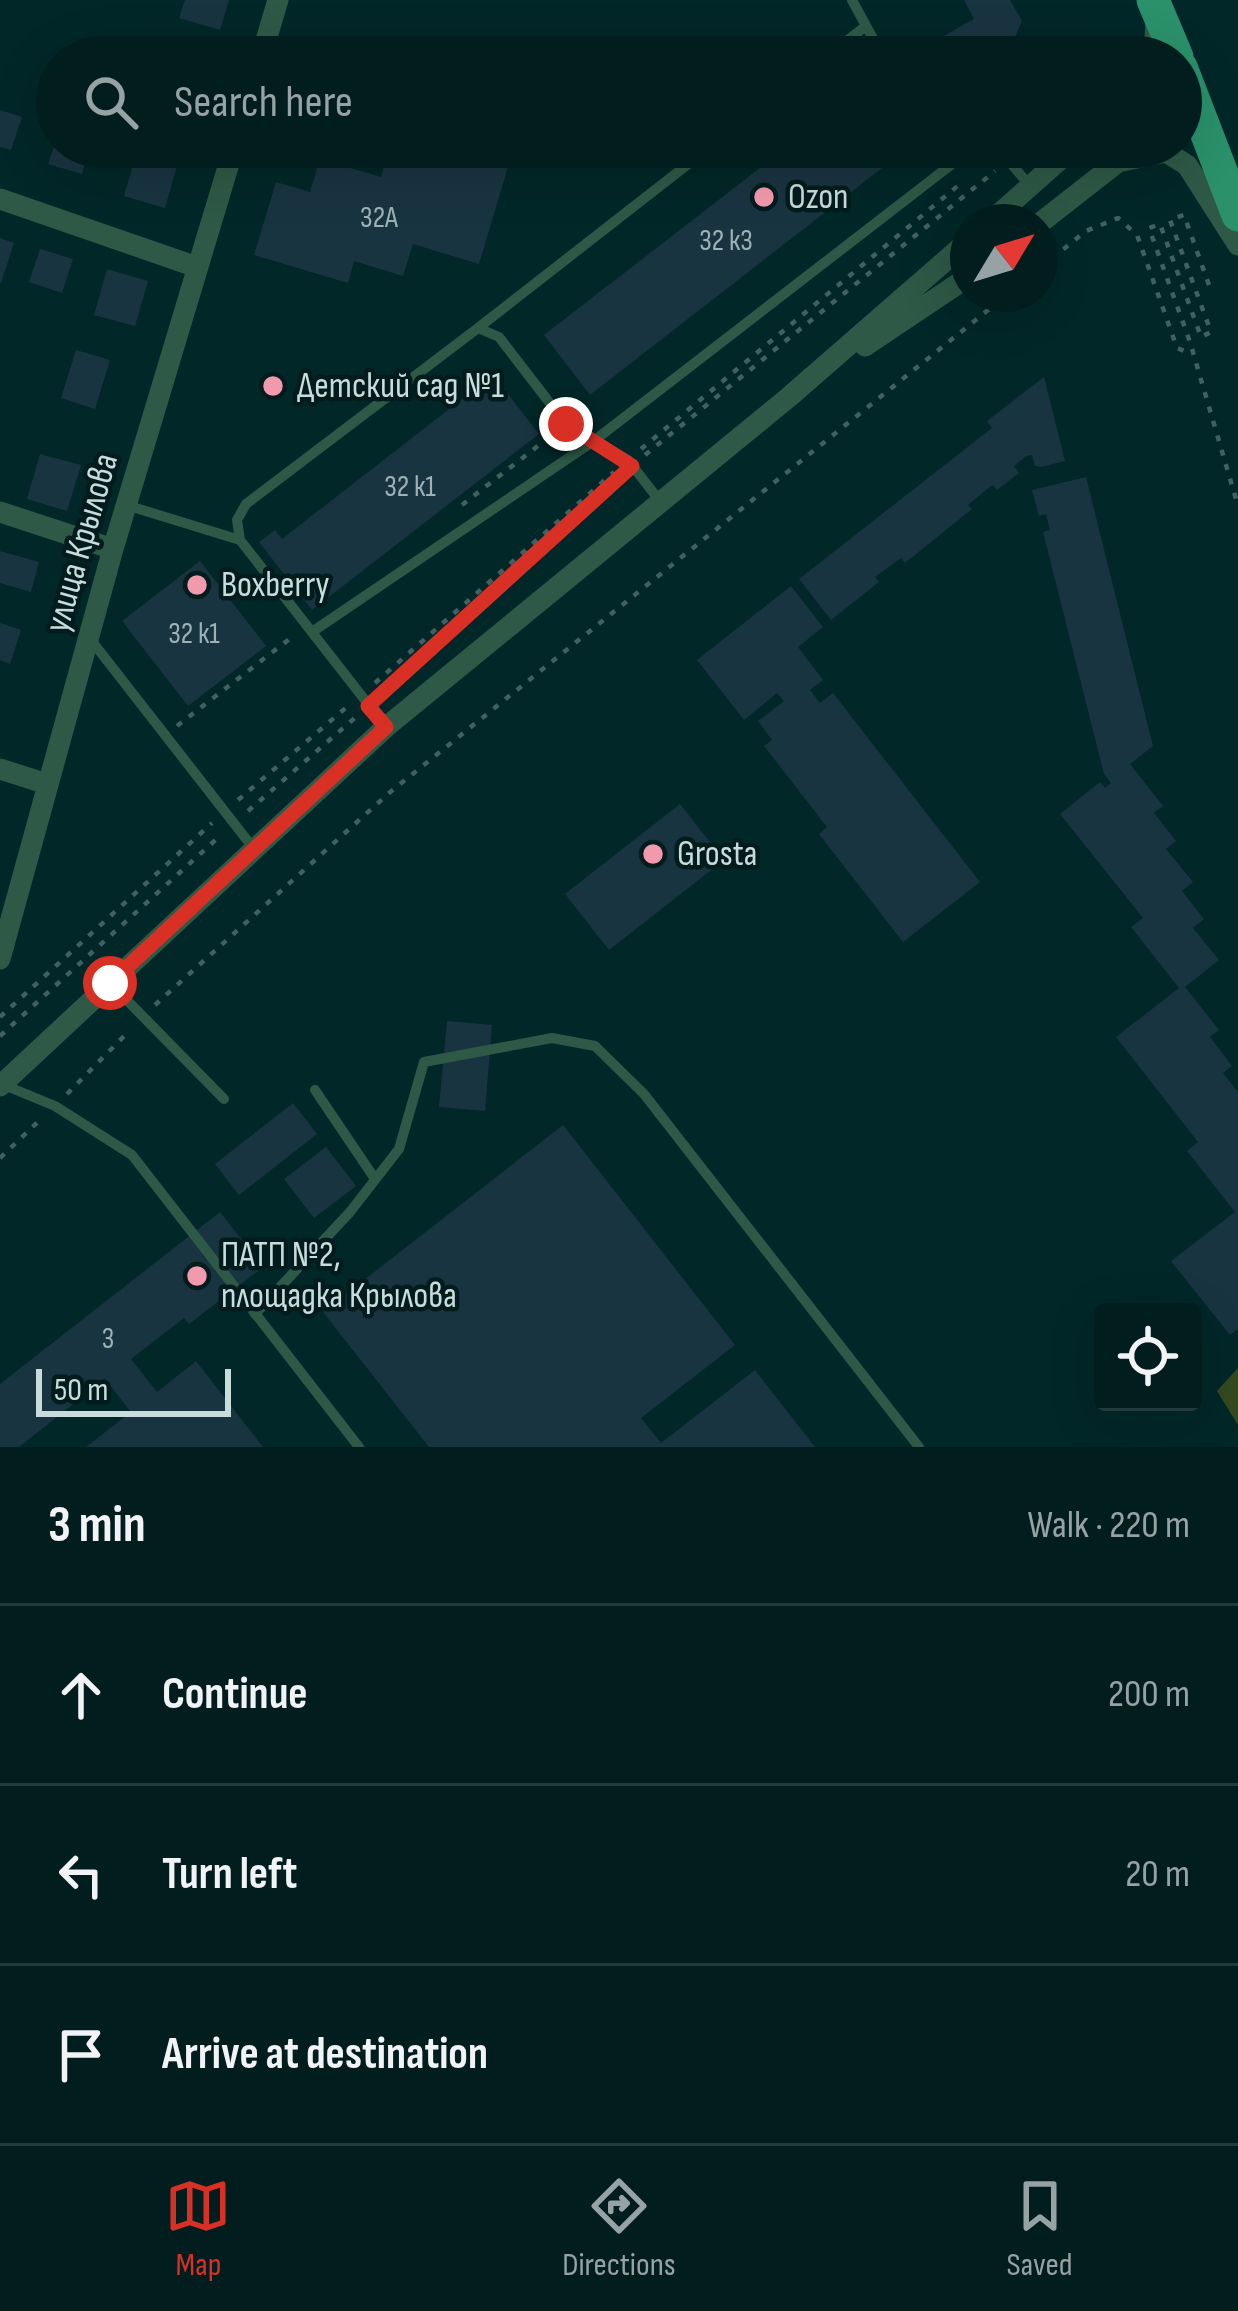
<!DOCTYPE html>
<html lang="en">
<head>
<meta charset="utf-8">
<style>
  :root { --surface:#021d1e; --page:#102a2b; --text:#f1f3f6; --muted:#96a2a4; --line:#233b3c; --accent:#d93025 }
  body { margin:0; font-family:"Sofia Sans Condensed",sans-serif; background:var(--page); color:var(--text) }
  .controls { position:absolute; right:36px; bottom:36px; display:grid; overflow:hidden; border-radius:12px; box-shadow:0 12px 48px #0002 }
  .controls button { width:108px; height:108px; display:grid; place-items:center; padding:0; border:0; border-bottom:3px solid var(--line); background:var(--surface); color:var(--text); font:60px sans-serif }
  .compass { position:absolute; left:950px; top:204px; width:108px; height:108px; border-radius:50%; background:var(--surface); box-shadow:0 12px 48px #0002; rotate:52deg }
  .scale { position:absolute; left:36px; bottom:30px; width:195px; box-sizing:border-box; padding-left:12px; border:6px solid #c9dcdc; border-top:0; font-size:33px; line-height:42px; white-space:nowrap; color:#c9dcdc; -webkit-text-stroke:9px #021c1d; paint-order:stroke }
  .stop { position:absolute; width:36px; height:36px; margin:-27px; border:9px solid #d93025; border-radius:50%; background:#fff }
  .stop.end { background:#d93025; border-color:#fff; box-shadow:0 3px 12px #0008 }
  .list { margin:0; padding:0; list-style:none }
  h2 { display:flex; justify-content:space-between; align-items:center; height:156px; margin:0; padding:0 48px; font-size:51px }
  h2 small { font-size:39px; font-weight:400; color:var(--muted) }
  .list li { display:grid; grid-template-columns:78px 1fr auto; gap:36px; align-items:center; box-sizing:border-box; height:180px; padding:0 48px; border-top:3px solid var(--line) }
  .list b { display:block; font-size:45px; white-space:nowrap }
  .list em { font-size:39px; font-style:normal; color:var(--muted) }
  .icon { flex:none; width:66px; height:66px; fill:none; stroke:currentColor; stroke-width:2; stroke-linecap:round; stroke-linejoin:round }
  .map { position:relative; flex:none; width:1238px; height:1447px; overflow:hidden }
  .search { position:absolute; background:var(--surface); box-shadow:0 12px 48px #0002; left:36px; right:36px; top:36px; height:132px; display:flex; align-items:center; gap:30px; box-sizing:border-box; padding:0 42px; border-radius:66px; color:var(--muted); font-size:45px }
  .sheet { height:696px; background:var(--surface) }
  nav { display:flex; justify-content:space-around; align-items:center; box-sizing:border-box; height:168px; border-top:3px solid var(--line); background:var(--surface); font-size:33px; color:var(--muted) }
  nav a { display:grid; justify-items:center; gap:6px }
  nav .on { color:var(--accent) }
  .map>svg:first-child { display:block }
  .green { fill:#35491f }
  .building { fill:#193441 }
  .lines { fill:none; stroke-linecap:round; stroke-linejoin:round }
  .path { stroke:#416061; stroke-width:4.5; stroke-dasharray:6 9; stroke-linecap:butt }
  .service { stroke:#2e5946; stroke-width:10 }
  .minor { stroke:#2e5946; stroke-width:21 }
  .primary { stroke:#2a916b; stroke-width:33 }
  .route { stroke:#d93025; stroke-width:15 }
  .poi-dot { fill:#f29aad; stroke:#021c1d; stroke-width:4.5 }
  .labels { text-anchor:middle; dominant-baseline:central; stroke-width:9; stroke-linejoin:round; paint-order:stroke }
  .number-label { font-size:30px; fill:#9db2b5 }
  .poi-label { font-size:36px; fill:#c9dcdc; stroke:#021c1d; text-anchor:start }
  .street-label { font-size:36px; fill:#c9dcdc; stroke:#021c1d }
</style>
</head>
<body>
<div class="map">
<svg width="1238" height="1447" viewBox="0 0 1238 1447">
  <rect width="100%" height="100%" fill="#022728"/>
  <path class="green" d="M 1238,1368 L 1238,1425 L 1217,1391 Z"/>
  <path class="building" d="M 185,0 L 229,0 L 220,30 L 179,18 Z
    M 964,0 L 1010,0 L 1022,21 L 1011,46 L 997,57 L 921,57 L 917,51 L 974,19 Z
    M 0,110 L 22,117 L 11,150 L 0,147 Z
    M 54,147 L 90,147 L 82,174 L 48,164 Z
    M 390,147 L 514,147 L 479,264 L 413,244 L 403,276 L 354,261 L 348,283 L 254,255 L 276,182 L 310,192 L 320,159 L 381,177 Z
    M 787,147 L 909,147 L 590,395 L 544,335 Z
    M 137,151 L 178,163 L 165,208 L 124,196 Z
    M 0,238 L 14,243 L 1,283 L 0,283 Z
    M 40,249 L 73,259 L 62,293 L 29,282 Z
    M 107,269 L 148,281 L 135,326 L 94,315 Z
    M 76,350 L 110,360 L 95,409 L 61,398 Z
    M 493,375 L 539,434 L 312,610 L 259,542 L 275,530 L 282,539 Z
    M 1044,377 L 1065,461 L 1041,467 L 1035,466 L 1032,455 L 1026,456 L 1014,466 L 1019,473 L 997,490 L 993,485 L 986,490 L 968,505 L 972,509 L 905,563 L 901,558 L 875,577 L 879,582 L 831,620 L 799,579 L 992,428 L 987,421 Z
    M 40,454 L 81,465 L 67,511 L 27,499 Z
    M 1086,477 L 1153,746 L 1130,764 L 1163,806 L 1154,813 L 1176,841 L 1166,849 L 1193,882 L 1182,891 L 1204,919 L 1193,928 L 1219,960 L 1185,987 L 1219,1030 L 1210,1037 L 1232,1066 L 1223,1073 L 1238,1092 L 1238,1329 L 1230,1335 L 1171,1261 L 1235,1212 L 1187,1151 L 1198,1142 L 1116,1037 L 1179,988 L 1131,927 L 1143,918 L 1060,814 L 1100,782 L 1105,788 L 1111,783 L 1104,774 L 1043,532 L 1050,530 L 1046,514 L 1039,516 L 1032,490 Z
    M 0,551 L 39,562 L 31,592 L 0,583 Z
    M 200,561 L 266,646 L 188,706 L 122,621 Z
    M 791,586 L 823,627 L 798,647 L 823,680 L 810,690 L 820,703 L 833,693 L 980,882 L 903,942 L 819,834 L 827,827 L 764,746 L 772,740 L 758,721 L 784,701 L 777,693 L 744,720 L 697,660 Z
    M 0,623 L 21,630 L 10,664 L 0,660 Z
    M 680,804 L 724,860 L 609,950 L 565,894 Z
    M 447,1021 L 492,1025 L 485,1111 L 439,1107 Z
    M 293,1103 L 317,1134 L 239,1195 L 215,1164 Z
    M 563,1125 L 735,1345 L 641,1418 L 661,1443 L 755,1370 L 815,1447 L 429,1447 L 323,1312 Z
    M 326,1147 L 356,1186 L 314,1218 L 284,1179 Z
    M 220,1212 L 263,1267 L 189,1324 L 184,1318 L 131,1359 L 157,1392 L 196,1361 L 263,1447 L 86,1447 L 131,1412 L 105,1379 L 19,1447 L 0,1447 L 0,1384 Z"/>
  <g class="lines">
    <path class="path" d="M 1040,268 L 1086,231 L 1118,218 L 1137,235 L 1177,348 L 1192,354
      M 1209,285 L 1184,215 L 1170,220 L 1211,332 L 1201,337 L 1160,224 L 1149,228 L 1190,342 L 1238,506
      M 641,449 L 960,184
      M 645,455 L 995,171
      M 462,505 L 552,435
      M 375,683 L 614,472
      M 383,693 L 618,478
      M 177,726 L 292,637
      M 238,800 L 348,706
      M 248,811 L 357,716
      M 155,1005 L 389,793 L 1008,294
      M 0,1017 L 212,823
      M 0,1036 L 221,835
      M 67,1094 L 130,1030
      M 0,1158 L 41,1119"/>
    <path class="service" d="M 852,0 L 883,57
      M 826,57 L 866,26
      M 997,147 L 1030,186
      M 478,328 L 710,147
      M 126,505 L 240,540
      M 312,632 L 595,440 L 974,147
      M 91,640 L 254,849
      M 386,727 L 240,540 L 237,520 L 246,504 L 478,328 L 499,337 L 566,424 L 628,460 L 659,500
      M 110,983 L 224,1099
      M 4,1085 L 55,1106 L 132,1155 L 359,1447
      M 315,1090 L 375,1179
      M 255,1314 L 350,1212 L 399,1149 L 424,1062 L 552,1038 L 595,1046 L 644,1094 L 919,1447"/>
    <path class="minor" d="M 261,57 L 278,0
      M 1154,57 L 1156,20
      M 0,199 L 197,267
      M 990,222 L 1074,147
      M 1040,223 L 1118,162 L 1166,152 L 1187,165 L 1238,245
      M 865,346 L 968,277
      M 0,512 L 113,549
      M 0,769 L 47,784
      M 0,959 L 113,549 L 234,147
      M 0,1086 L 386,727 L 789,397 L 968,241"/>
    <path class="primary" d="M 1153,0 L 1177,57
      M 1181,67 L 1238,215"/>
  </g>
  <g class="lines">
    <path class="route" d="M 110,983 L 386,727 L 368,706 L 632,466 L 566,424"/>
  </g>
  <g class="poi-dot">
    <circle cx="764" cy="197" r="12"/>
    <circle cx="273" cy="386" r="12"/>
    <circle cx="197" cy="585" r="12"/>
    <circle cx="653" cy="854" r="12"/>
    <circle cx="197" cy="1276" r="12"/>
  </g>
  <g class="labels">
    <g class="number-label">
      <text x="379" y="218">32А</text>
      <text x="726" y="241">32 к3</text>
      <text x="410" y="487">32 к1</text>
      <text x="194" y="634">32 к1</text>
      <text x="108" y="1339">3</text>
    </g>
    <g class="poi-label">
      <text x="788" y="197">Ozon</text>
      <text x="297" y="386">Детский сад №1</text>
      <text x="221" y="585">Boxberry</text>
      <text x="677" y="854">Grosta</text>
      <text x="221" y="1255">ПАТП №2,<tspan x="221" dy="41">площадка Крылова</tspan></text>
    </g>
    <g class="street-label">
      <text transform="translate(82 543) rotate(-74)">улица Крылова</text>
    </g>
  </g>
</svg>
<div class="controls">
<button><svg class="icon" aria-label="locate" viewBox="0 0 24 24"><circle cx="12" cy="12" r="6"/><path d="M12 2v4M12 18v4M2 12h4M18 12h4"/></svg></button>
</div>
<svg class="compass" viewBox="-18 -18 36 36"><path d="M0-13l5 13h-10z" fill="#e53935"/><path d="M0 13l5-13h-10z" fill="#96a2a4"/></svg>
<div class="scale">50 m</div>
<div class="stop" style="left:110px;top:983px"></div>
<div class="stop end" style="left:566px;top:424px"></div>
<div class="search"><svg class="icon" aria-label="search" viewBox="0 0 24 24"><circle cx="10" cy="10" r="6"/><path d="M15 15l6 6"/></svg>Search here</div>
</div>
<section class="sheet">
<h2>3 min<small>Walk · 220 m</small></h2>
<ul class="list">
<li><svg class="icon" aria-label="ahead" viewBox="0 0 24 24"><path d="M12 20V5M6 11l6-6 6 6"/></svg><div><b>Continue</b></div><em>200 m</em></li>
<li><svg class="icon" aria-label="left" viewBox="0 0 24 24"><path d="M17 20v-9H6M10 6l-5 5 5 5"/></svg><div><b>Turn left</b></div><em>20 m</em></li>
<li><svg class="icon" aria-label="arrive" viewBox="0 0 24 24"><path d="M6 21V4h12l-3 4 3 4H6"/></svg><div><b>Arrive at destination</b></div></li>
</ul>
</section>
<nav>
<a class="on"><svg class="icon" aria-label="map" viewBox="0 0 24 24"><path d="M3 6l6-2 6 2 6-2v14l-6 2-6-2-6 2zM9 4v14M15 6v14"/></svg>Map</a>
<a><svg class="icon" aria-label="directions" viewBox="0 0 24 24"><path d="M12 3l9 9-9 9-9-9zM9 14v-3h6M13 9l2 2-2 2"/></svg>Directions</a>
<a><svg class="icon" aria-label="saved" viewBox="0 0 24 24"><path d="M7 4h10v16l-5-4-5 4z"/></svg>Saved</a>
</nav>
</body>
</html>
